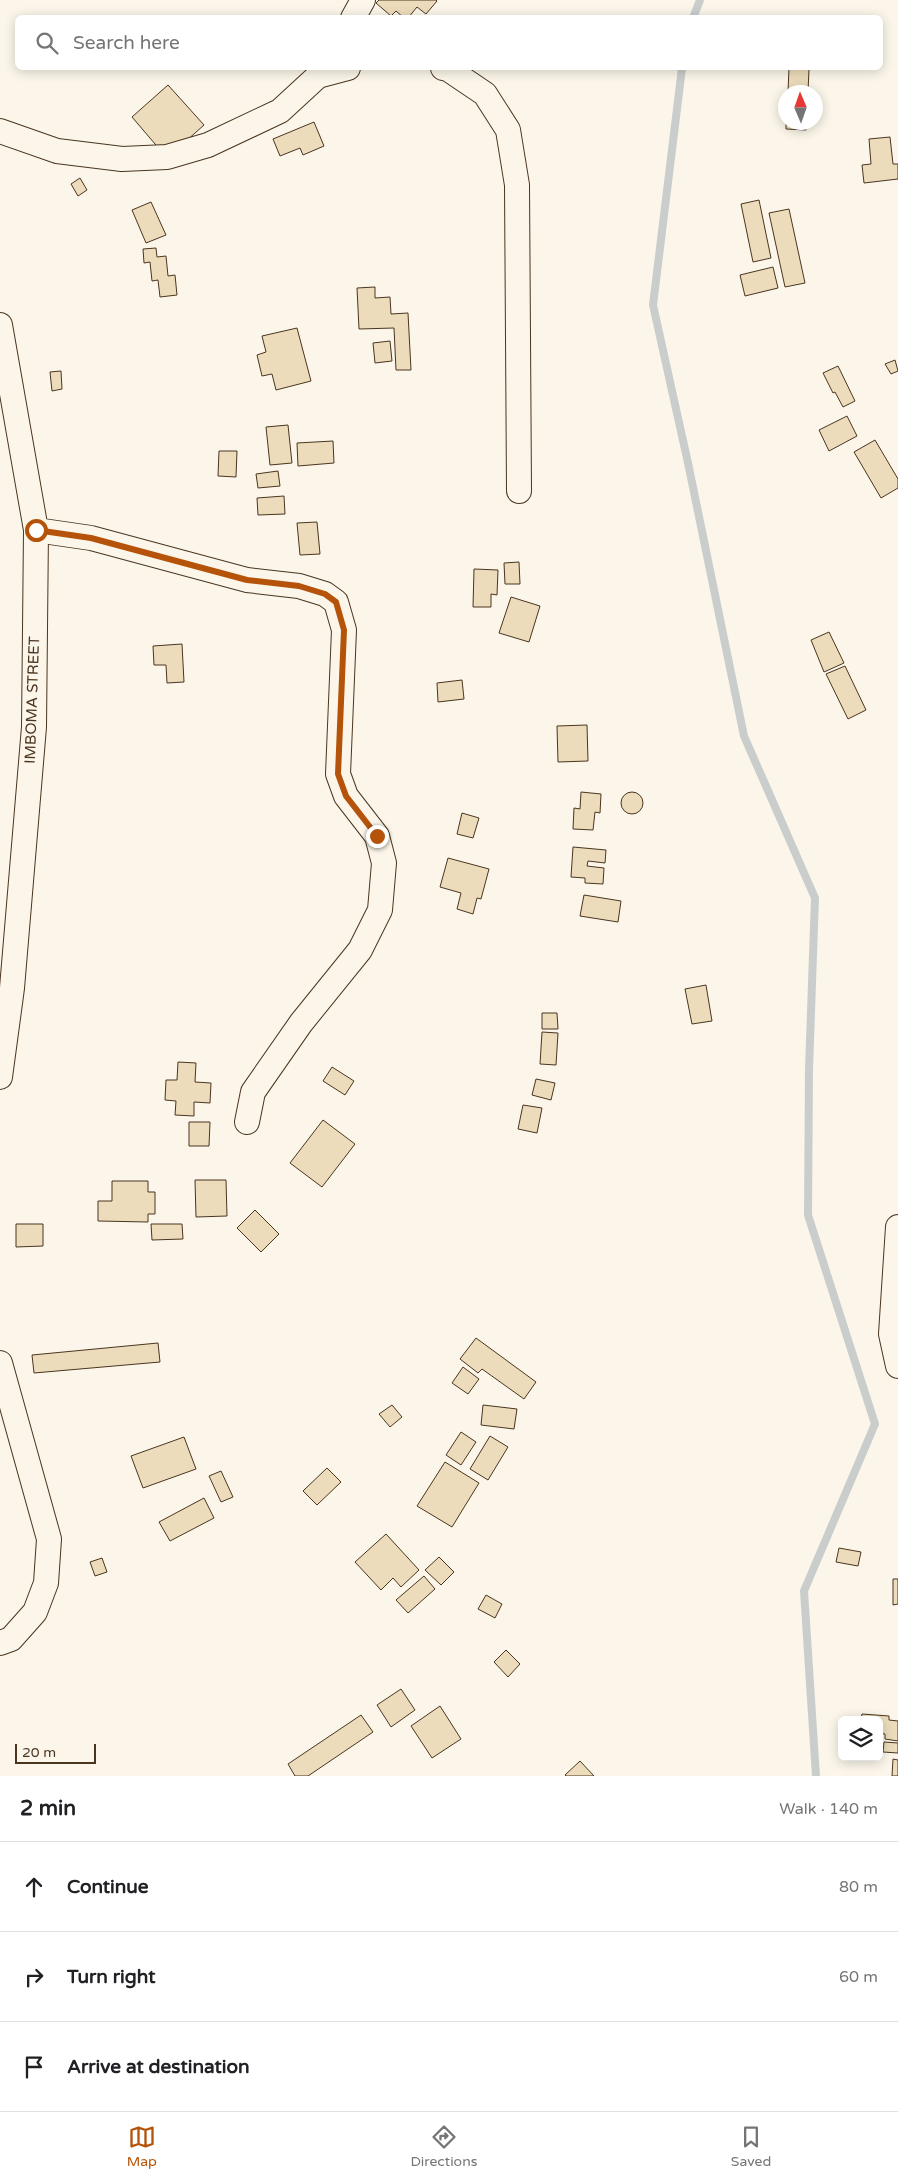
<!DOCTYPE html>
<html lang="en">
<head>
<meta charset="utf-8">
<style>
  :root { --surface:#fff; --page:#f2f2f2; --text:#202124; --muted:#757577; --line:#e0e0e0; --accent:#b45309 }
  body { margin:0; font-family:"Varela Round",sans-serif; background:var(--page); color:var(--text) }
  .controls { position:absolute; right:15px; bottom:15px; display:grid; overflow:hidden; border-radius:8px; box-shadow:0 2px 12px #0003 }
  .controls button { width:45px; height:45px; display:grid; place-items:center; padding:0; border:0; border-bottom:1px solid var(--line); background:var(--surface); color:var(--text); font:25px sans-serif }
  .compass { position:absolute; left:778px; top:85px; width:45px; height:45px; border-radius:50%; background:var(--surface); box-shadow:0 2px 12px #0003; rotate:358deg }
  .scale { position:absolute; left:15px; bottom:12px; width:81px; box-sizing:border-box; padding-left:5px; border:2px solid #4a3520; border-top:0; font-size:14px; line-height:18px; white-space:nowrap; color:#4a3520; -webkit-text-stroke:4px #fbf6e9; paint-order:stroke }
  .stop { position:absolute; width:15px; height:15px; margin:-11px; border:4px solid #b45309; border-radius:50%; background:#fff }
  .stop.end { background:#b45309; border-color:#fff; box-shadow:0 1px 5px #0008 }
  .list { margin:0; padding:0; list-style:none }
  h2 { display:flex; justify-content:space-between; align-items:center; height:65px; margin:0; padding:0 20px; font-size:21px }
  h2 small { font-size:16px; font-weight:400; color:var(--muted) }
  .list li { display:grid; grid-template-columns:32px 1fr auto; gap:15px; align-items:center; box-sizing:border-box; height:90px; padding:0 20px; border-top:1px solid var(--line) }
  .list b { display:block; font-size:19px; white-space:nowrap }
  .list em { font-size:16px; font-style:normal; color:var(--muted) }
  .icon { flex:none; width:28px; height:28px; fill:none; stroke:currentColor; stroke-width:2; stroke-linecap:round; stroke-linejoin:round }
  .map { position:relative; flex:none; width:898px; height:1776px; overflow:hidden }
  .search { position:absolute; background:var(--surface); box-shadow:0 2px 12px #0003; left:15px; right:15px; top:15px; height:55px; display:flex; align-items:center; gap:12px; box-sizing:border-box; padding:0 18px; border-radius:8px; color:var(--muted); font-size:19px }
  .sheet { height:335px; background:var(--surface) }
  nav { display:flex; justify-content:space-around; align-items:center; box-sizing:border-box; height:70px; border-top:1px solid var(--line); background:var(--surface); font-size:14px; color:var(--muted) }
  nav a { display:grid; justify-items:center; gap:2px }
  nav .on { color:var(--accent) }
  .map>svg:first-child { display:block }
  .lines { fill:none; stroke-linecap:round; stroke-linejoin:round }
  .stream { stroke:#c9cecd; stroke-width:8 }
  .building { fill:#ecdcbc; stroke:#4a3520 }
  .minor-casing { stroke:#4a3520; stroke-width:26 }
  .minor { stroke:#fbf6e9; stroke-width:24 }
  .route { stroke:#b45309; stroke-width:6 }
  .labels { text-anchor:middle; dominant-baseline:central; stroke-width:4; stroke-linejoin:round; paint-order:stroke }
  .street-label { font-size:15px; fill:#4a3520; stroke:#fbf6e9 }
</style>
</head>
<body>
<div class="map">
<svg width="898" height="1776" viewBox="0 0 898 1776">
  <rect width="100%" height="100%" fill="#fbf6e9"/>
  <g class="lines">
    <path class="stream" d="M 693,18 L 700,0
      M 682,68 L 653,305 L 688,463 L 744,736 L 815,898 L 809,1069 L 808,1215 L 875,1424 L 804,1591 L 816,1776"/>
  </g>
  <path class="building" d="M 379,0 L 436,0 L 437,1 L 426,14 L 417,7 L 408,18 L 404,18 L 396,11 L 391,16 L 376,3 Z
    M 789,68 L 809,69 L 808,92 L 788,92 Z
    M 168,85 L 204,125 L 167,158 L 132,117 Z
    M 314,122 L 324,146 L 303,155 L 300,148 L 280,156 L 273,139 Z
    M 786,122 L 807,122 L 806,130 L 786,129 Z
    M 890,137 L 893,164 L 898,164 L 898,179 L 864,183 L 862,165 L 871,164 L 869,139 Z
    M 80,178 L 87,190 L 78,196 L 71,184 Z
    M 759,200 L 771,258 L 753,262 L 741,204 Z
    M 151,202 L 166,235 L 146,243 L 132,210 Z
    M 789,209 L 805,283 L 785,287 L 769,213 Z
    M 156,248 L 157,257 L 166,256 L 168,276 L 175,275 L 177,295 L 160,297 L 158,280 L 152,281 L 150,262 L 144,263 L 143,249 Z
    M 773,267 L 778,288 L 745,296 L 740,275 Z
    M 375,287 L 375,298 L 390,297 L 391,314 L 408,313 L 411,370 L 396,370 L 394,328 L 359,329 L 357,288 Z
    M 297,328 L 311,381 L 276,390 L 272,374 L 262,376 L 257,355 L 266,352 L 262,336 Z
    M 390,341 L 392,361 L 375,363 L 373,343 Z
    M 895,360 L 898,371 L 891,374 L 885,364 Z
    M 838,366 L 855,401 L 843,407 L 835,392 L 833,393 L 823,373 Z
    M 61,371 L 62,389 L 52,391 L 50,372 Z
    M 847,416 L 857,436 L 829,451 L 819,430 Z
    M 288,425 L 292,463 L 270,465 L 266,427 Z
    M 875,440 L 898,479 L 898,488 L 881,498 L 854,452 Z
    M 333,441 L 334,463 L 298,466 L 297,443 Z
    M 219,451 L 237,451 L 236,477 L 218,476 Z
    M 278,471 L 280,486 L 258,488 L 256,474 Z
    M 284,496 L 285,514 L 258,515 L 257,498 Z
    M 317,522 L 320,554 L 300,555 L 297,523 Z
    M 519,562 L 520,584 L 505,584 L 504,563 Z
    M 474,569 L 498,570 L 497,595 L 491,594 L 491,607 L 473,607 Z
    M 511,597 L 540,606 L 529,642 L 499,633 Z
    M 829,632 L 844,663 L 824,672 L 811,640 Z
    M 182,644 L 184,682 L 167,683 L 166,665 L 154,665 L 153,646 Z
    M 845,666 L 866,710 L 848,719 L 826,674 Z
    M 462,680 L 464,699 L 438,702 L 437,683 Z
    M 587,725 L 588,761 L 558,762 L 557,726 Z
    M621 803a11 11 0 1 1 22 0a11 11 0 1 1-22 0Z
    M 581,792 L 601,794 L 600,813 L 595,812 L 593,830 L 573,829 L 574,808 L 580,809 Z
    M 462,813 L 479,818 L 473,838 L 457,834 Z
    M 573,847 L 606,850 L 605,863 L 588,861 L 587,866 L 604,868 L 603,884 L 585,883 L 585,878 L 571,877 Z
    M 448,858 L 489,869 L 481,899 L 477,898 L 473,914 L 457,909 L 461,893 L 440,887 Z
    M 584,895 L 621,901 L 618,922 L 580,916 Z
    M 706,985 L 712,1021 L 692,1024 L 685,989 Z
    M 542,1013 L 557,1013 L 558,1029 L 542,1029 Z
    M 542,1032 L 558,1033 L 556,1065 L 540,1064 Z
    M 178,1062 L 196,1063 L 195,1082 L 211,1083 L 210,1103 L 194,1102 L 194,1116 L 175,1115 L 176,1101 L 165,1100 L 166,1080 L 177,1080 Z
    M 332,1067 L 354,1081 L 345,1095 L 323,1081 Z
    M 536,1079 L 555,1083 L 551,1100 L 532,1095 Z
    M 523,1105 L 542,1108 L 537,1133 L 518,1129 Z
    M 323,1120 L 355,1144 L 322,1187 L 290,1163 Z
    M 189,1122 L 210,1122 L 209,1146 L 189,1146 Z
    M 195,1180 L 226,1180 L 227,1216 L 196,1217 Z
    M 112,1181 L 148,1181 L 148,1192 L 155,1192 L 155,1214 L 148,1214 L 148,1222 L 98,1221 L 98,1201 L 112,1201 Z
    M 255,1210 L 279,1234 L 261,1252 L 237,1228 Z
    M 16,1224 L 43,1224 L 43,1246 L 16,1247 Z
    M 151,1224 L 182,1224 L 183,1239 L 152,1240 Z
    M 476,1338 L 536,1382 L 524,1399 L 482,1369 L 478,1373 L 460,1359 Z
    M 158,1343 L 160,1362 L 34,1373 L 32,1355 Z
    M 463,1367 L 479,1379 L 468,1394 L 452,1383 Z
    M 392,1405 L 402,1417 L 390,1427 L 379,1414 Z
    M 483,1405 L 517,1409 L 514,1429 L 481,1425 Z
    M 461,1432 L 476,1442 L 461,1465 L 446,1455 Z
    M 490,1436 L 508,1447 L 488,1480 L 470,1469 Z
    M 184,1437 L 196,1469 L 143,1488 L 131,1456 Z
    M 445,1462 L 479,1483 L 452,1527 L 417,1506 Z
    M 327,1468 L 341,1482 L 317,1505 L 303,1491 Z
    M 221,1471 L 233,1497 L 221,1502 L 209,1476 Z
    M 204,1498 L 214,1518 L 170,1541 L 159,1522 Z
    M 386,1534 L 419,1570 L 401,1587 L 393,1578 L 381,1590 L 355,1562 Z
    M 839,1548 L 861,1552 L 858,1566 L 836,1562 Z
    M 439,1557 L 454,1572 L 441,1585 L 425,1570 Z
    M 102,1558 L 107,1572 L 95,1576 L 90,1562 Z
    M 424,1576 L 435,1589 L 408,1613 L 396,1600 Z
    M 893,1579 L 898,1579 L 898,1604 L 893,1605 Z
    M 486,1595 L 502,1604 L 495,1618 L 478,1609 Z
    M 506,1650 L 520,1664 L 508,1677 L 494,1662 Z
    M 401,1689 L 415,1710 L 391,1727 L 377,1705 Z
    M 440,1706 L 461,1739 L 432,1758 L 411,1726 Z
    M 862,1714 L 889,1716 L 889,1720 L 898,1721 L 898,1741 L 885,1739 L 885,1734 L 879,1733 L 879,1720 L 861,1720 Z
    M 361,1715 L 373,1732 L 308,1776 L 295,1776 L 288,1764 Z
    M 884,1742 L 898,1743 L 898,1753 L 883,1752 Z
    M 893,1759 L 898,1760 L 898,1776 L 892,1776 Z
    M 580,1761 L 594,1776 L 566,1776 L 565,1775 Z"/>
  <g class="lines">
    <defs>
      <path id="minor" d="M 353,18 L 363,0
        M 443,68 L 448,69 L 485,94 L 508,130 L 517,185 L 519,491
        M 318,76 L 348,68
        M 0,131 L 57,151 L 122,159 L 167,157 L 208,145 L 280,111 L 318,76 L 323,68
        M 0,325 L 36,530 L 34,727 L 12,988 L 0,1077
        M 36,530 L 91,538 L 247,580 L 299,586 L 325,594 L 336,602 L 344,630 L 338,774 L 346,796 L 377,836 L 384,863 L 380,910 L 360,950 L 301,1023 L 253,1092 L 247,1122
        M 898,1227 L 891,1334 L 898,1366
        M 0,1363 L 49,1539 L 46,1583 L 35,1612 L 11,1639 L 0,1643"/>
    </defs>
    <use href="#minor" class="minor-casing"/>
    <use href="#minor" class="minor"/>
  </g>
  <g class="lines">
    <path class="route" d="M 36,530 L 91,538 L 247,580 L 299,586 L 325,594 L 336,602 L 344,630 L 338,774 L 346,796 L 377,836"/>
  </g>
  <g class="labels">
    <g class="street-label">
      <text transform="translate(32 700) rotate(-88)">IMBOMA STREET</text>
    </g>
  </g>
</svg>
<div class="controls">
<button><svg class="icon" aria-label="layers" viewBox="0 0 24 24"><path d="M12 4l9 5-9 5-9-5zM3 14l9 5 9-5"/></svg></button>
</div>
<svg class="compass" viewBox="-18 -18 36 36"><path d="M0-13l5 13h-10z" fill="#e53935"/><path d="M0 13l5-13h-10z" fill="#757577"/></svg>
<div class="scale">20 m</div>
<div class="stop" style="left:36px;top:530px"></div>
<div class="stop end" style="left:377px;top:836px"></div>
<div class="search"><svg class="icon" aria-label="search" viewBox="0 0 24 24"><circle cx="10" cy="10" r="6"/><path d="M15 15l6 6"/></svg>Search here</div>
</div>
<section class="sheet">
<h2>2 min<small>Walk · 140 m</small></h2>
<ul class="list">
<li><svg class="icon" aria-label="ahead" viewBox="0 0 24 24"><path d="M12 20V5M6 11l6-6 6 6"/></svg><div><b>Continue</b></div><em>80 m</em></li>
<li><svg class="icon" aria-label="right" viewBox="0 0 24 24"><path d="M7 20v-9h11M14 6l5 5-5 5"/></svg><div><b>Turn right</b></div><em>60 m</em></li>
<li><svg class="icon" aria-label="arrive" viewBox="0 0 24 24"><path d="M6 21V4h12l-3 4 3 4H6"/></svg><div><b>Arrive at destination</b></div></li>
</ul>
</section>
<nav>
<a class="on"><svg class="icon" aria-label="map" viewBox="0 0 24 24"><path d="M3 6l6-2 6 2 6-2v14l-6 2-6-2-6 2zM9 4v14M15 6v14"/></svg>Map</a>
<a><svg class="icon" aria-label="directions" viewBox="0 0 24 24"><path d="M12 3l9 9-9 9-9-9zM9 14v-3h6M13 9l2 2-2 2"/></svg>Directions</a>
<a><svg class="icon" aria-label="saved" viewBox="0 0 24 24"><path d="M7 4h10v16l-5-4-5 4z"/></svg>Saved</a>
</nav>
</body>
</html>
